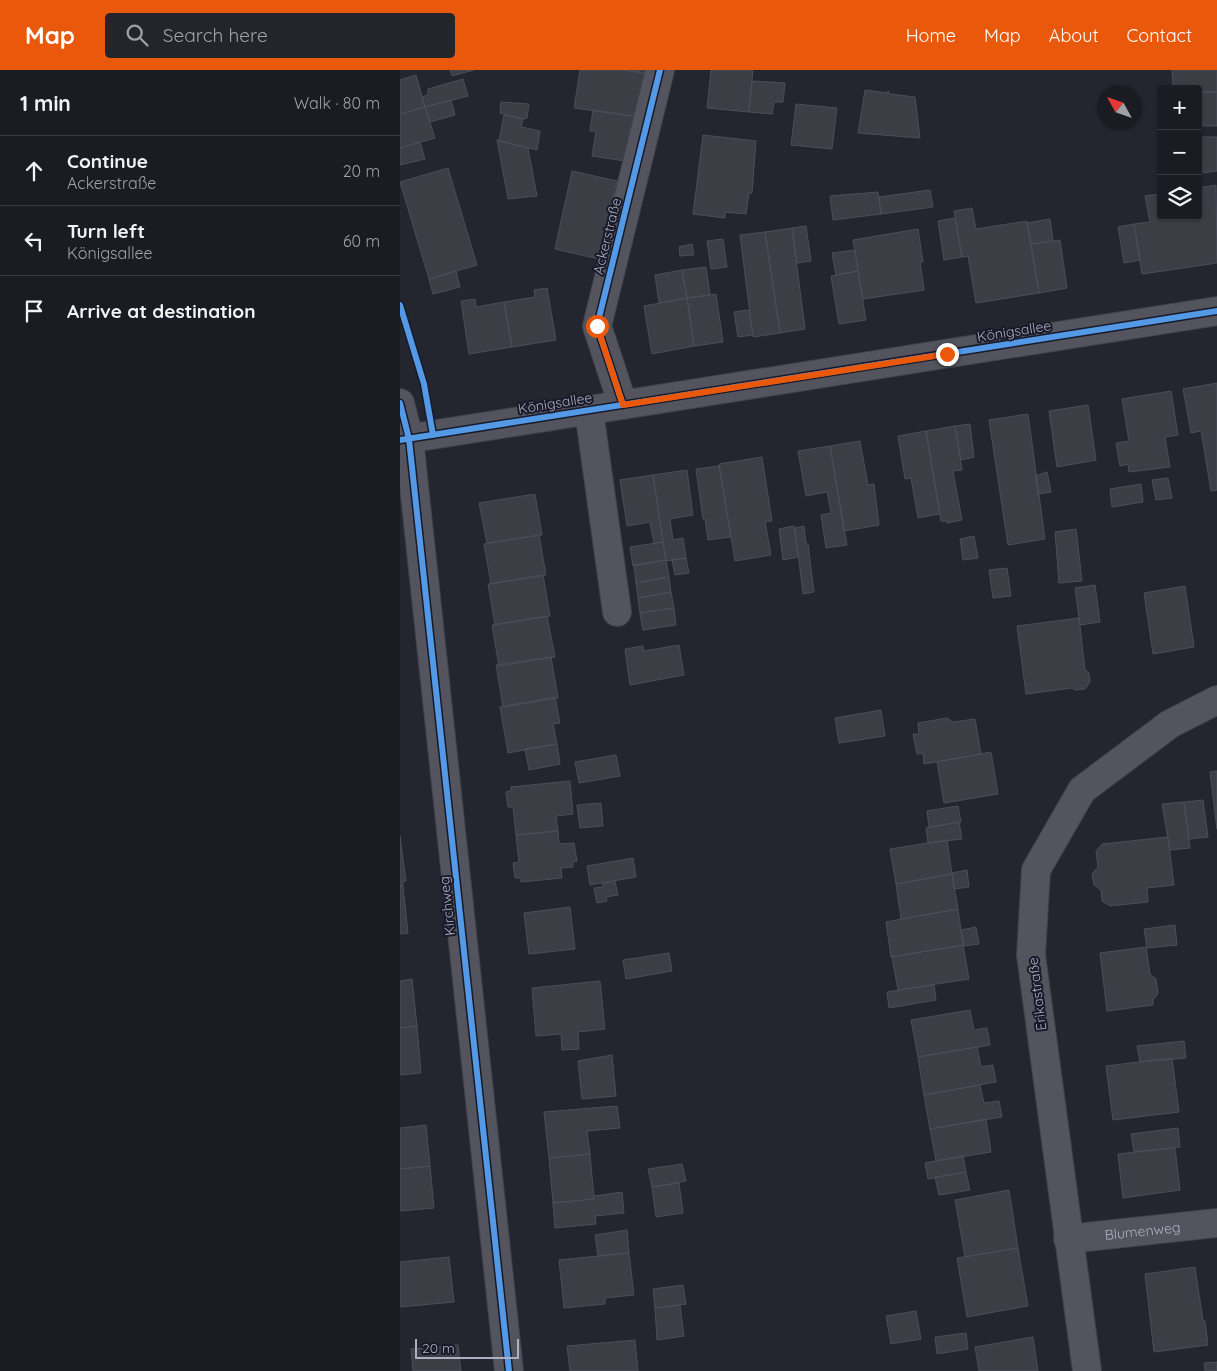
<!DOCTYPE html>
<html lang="en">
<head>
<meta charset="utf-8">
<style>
  :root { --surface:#1b1c23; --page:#24252b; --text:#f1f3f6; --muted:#a0a1a6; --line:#393a41; --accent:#ea580c }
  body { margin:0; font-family:Quicksand,sans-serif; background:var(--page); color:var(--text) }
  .controls { position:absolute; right:15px; top:15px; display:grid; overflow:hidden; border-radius:5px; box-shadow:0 1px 4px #0004 }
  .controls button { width:45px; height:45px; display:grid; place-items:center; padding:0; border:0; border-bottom:1px solid var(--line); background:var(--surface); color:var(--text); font:25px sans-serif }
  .compass { position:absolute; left:697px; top:15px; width:45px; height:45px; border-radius:50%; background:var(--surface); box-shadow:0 1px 4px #0004; rotate:310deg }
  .scale { position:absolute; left:15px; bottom:12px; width:104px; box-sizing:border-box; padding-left:5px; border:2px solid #acaec2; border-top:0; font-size:14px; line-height:18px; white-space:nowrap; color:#acaec2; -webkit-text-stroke:4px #181a29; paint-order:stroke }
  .stop { position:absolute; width:15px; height:15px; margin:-11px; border:4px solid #ea580c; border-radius:50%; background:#fff }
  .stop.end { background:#ea580c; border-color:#fff; box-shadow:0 1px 5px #0008 }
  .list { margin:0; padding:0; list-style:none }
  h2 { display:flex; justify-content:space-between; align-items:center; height:65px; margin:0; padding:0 20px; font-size:21px }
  h2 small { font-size:16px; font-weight:400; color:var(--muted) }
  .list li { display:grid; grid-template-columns:32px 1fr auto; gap:15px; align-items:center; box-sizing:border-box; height:70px; padding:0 20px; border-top:1px solid var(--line) }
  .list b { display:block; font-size:19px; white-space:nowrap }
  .list p { margin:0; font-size:16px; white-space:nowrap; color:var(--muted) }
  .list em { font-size:16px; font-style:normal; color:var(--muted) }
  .icon { flex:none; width:28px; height:28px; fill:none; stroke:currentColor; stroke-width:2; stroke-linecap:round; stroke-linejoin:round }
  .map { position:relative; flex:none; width:817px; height:1301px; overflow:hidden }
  header { display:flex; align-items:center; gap:30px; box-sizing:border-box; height:70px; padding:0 25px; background:var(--accent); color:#fff }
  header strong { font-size:24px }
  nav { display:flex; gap:28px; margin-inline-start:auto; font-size:18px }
  .search { width:350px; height:45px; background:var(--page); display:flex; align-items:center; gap:12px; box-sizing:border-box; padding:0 18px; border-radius:5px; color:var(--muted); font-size:19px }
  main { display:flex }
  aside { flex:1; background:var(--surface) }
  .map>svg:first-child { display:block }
  .building { fill:#3c3e46; stroke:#4b4d58 }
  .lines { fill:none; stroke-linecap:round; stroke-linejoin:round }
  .minor-casing { stroke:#404149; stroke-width:30 }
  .minor { stroke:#54545e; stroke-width:28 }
  .cycleway-casing { stroke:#181a29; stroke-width:9 }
  .cycleway { stroke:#5399e6; stroke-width:6 }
  .route { stroke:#ea580c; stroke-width:6 }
  .labels { text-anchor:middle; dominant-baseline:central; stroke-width:4; stroke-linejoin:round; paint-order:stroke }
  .street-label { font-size:14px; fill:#acaec2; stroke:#181a29 }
</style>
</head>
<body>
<header>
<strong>Map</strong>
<div class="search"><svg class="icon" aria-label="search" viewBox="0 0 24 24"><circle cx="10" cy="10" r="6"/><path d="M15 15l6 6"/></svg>Search here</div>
<nav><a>Home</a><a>Map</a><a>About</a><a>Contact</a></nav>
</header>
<main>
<aside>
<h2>1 min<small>Walk · 80 m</small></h2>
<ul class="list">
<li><svg class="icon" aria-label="ahead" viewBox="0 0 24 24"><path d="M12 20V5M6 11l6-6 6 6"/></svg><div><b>Continue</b><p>Ackerstraße</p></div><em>20 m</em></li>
<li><svg class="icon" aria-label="left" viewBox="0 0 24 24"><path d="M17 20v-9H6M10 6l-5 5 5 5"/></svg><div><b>Turn left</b><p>Königsallee</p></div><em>60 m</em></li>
<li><svg class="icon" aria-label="arrive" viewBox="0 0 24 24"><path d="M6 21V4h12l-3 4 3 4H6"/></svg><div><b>Arrive at destination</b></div></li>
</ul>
</aside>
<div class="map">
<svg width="817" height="1301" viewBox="0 0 817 1301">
  <rect width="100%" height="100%" fill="#24262f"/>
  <path class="building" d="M 50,0 L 74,0 L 52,6 Z
    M 180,0 L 223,0 L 245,3 L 239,47 L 174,38 Z
    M 223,0 L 245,0 L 245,3 Z
    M 311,0 L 353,0 L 349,42 L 307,38 Z
    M 772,0 L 817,0 L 817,22 L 798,22 L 798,19 L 773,19 Z
    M 16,5 L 25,37 L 0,44 L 0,10 Z
    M 63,9 L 68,26 L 25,37 L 22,27 L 28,25 L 28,19 Z
    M 352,11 L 385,13 L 383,32 L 374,32 L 372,44 L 349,42 Z
    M 465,20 L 488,23 L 488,21 L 490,24 L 515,27 L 520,68 L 458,63 Z
    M 798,22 L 817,22 L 817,56 L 798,56 Z
    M 51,30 L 55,45 L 30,52 L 25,37 Z
    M 101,32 L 129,34 L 127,48 L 123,49 L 100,43 Z
    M 396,34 L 437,38 L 432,79 L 391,75 Z
    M 25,37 L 35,68 L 0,78 L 0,44 Z
    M 193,40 L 239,47 L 232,92 L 192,86 L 196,61 L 190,61 Z
    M 104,45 L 123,49 L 121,57 L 140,61 L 137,80 L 99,71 Z
    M 303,65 L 356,71 L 352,123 L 349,123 L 346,144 L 325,142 L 325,148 L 293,144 Z
    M 801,67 L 817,67 L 817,101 L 802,103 Z
    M 97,70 L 128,78 L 137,126 L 108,129 Z
    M 20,72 L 25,89 L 0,95 L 0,78 Z
    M 48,98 L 77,195 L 29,209 L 0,112 Z
    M 172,101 L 217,111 L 199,189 L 155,179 Z
    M 816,115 L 817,193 L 742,204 L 734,154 L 750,152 L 745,126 L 761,124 L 761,146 L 798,146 L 798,118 Z
    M 530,120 L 533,137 L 481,144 L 479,127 Z
    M 478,122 L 481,144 L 433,150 L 430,126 Z
    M 572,138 L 576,159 L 627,151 L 639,223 L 576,233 L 568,186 L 562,187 L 554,141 Z
    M 555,148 L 562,187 L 544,190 L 538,151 Z
    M 650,149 L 653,171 L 631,174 L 627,153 Z
    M 734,154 L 740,190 L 724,193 L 718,157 Z
    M 406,156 L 411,191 L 397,193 L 392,158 Z
    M 392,158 L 405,259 L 380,263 L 365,162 Z
    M 518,159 L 523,192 L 520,192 L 524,220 L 463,229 L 453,170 Z
    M 365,162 L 380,263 L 353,267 L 340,165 Z
    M 323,169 L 327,197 L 311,199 L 307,171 Z
    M 660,170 L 667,218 L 639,223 L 631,174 Z
    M 292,174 L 294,185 L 280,186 L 279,177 Z
    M 455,180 L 458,201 L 436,205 L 432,183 Z
    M 306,197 L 310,225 L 287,228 L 282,200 Z
    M 282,200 L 287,228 L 259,233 L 255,205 Z
    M 56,201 L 60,217 L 33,224 L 29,209 Z
    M 458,201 L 466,250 L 439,254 L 431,206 Z
    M 147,218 L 156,270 L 112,277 L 104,232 L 135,227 L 134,220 Z
    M 316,224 L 323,272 L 294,276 L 287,228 Z
    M 287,228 L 294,276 L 252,284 L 244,236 Z
    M 75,229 L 76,237 L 104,232 L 112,277 L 69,284 L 61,231 Z
    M 349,240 L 353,265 L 338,267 L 334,242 Z
    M 817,313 L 817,420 L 811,421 L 801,361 L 791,363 L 783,319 Z
    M 771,321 L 778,365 L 765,367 L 770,397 L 729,402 L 728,394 L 720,396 L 716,373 L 729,371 L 722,329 Z
    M 688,335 L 696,390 L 657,397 L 649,341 Z
    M 628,344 L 645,469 L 608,475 L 589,350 Z
    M 570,354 L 574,387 L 561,390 L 555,356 Z
    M 555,356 L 562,400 L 553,401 L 562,450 L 547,453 L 547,451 L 541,451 L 526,361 Z
    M 526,361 L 540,444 L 518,448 L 511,408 L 505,409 L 498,366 Z
    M 460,371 L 468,415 L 474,414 L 479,455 L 444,461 L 430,376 Z
    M 430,376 L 447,475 L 426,478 L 421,445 L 431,443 L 427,422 L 406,426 L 398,381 Z
    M 362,387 L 372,451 L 365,452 L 371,485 L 335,491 L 319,394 Z
    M 319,396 L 331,467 L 308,470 L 305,449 L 303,449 L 296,399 Z
    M 287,400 L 293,445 L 270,449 L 273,470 L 283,468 L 286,488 L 266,491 L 253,405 Z
    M 647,402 L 651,422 L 638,424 L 635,406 Z
    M 253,405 L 263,472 L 254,473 L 250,452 L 227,456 L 220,410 Z
    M 768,408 L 772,428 L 756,430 L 752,410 Z
    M 741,414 L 743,432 L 712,437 L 710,419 Z
    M 135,424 L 142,465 L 87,473 L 79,433 Z
    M 394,456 L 398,487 L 383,490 L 379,459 Z
    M 404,456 L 406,474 L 408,474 L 414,522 L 403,524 L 395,458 Z
    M 676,459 L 682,511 L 659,513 L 655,462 Z
    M 139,465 L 146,505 L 91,514 L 84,474 Z
    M 574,466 L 578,488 L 563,490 L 560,469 Z
    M 263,472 L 266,490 L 233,496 L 230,477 Z
    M 286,488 L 289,503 L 275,505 L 272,490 Z
    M 266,490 L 269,507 L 236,513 L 234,495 Z
    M 607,498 L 611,526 L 593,528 L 589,500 Z
    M 143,505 L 150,546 L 95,555 L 88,514 Z
    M 269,507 L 271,522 L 238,528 L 236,513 Z
    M 695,515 L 700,552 L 680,555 L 675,518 Z
    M 785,516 L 794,577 L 753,584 L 744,523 Z
    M 271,522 L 274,538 L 240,543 L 238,528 Z
    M 274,538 L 276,555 L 243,560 L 240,543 Z
    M 147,546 L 155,587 L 99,596 L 92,555 Z
    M 679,548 L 685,600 L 689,603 L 690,612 L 685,619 L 675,620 L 672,618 L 626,624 L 617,556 Z
    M 279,575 L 284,605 L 230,615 L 225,579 L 243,576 L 244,581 Z
    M 151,587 L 158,628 L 103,637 L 96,595 Z
    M 155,627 L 160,653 L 153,654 L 157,674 L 108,683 L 100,637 Z
    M 481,640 L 485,666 L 439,673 L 435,648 Z
    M 547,648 L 553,652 L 575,649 L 581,684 L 524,694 L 523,683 L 517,684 L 513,664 L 519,664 L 518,653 Z
    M 157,674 L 160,694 L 129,700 L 125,679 Z
    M 591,682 L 598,724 L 544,733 L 537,692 Z
    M 216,685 L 220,706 L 179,713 L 175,692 Z
    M 817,701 L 817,759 L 810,702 Z
    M 170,711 L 173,744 L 156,746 L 158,761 L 116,765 L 113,737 L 108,737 L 106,722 L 111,721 L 111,717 Z
    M 803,730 L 808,767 L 789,769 L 784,732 Z
    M 784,732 L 790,778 L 770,780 L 762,734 Z
    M 201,733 L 203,756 L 180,758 L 177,735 Z
    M 558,736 L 561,752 L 529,757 L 527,741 Z
    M 559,752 L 562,769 L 528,773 L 526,758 Z
    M 158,761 L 159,774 L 174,773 L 177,791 L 173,792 L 173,797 L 161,798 L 162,808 L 121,812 L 120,808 L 115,808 L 113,793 L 119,792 L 116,765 Z
    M 0,766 L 6,811 L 3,811 L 3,816 L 0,816 Z
    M 768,767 L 774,815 L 747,818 L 748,832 L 710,836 L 702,831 L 701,820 L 694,815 L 692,804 L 698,797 L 696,781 L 702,774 Z
    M 547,770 L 552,804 L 496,814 L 490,779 Z
    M 233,788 L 236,807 L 190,815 L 187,796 Z
    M 567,800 L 569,817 L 554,819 L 552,803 Z
    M 552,804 L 558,839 L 501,849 L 496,814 Z
    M 215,811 L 218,825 L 206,827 L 207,831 L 197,833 L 194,818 L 203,817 L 203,813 Z
    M 0,816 L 3,816 L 8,863 L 0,864 Z
    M 170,837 L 175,879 L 129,884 L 124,843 Z
    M 558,839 L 563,875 L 491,887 L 486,852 Z
    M 775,855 L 777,875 L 747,878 L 744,859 Z
    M 576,857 L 579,874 L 564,876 L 561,860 Z
    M 563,875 L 569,909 L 498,920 L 492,887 Z
    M 746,877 L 750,904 L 756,909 L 758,924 L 753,930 L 753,935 L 707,941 L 700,883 Z
    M 269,883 L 272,901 L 226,909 L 223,890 Z
    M 12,909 L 17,956 L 0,958 L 0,911 Z
    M 200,911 L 205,959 L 178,962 L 179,979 L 162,980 L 161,964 L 136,966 L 132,918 Z
    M 534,915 L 536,930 L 489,938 L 487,922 Z
    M 570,940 L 574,960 L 587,958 L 590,975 L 518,987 L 511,950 Z
    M 17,956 L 21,1003 L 0,1005 L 0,958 Z
    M 784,971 L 786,988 L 740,992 L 737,976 Z
    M 577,977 L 581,997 L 593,995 L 596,1012 L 524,1025 L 518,987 Z
    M 212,985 L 216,1026 L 182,1029 L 178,991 Z
    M 772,988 L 779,1042 L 713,1050 L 706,996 Z
    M 580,1015 L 584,1033 L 599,1031 L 602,1047 L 530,1059 L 524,1025 Z
    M 217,1036 L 220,1058 L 187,1061 L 190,1084 L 149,1088 L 144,1042 Z
    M 586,1049 L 591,1082 L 536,1091 L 530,1059 Z
    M 26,1055 L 30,1096 L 0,1099 L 0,1058 Z
    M 778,1058 L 780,1077 L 734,1082 L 731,1064 Z
    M 775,1078 L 780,1120 L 723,1128 L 718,1084 Z
    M 190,1084 L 194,1129 L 153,1133 L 149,1088 Z
    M 563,1086 L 566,1102 L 528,1109 L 525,1093 Z
    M 282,1094 L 286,1111 L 252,1117 L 248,1099 Z
    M 30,1096 L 34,1138 L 0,1141 L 0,1099 Z
    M 566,1102 L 570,1120 L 539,1125 L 535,1107 Z
    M 279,1113 L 283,1143 L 256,1147 L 252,1117 Z
    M 609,1120 L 618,1178 L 565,1187 L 555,1130 Z
    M 222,1122 L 224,1143 L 195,1146 L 196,1154 L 155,1158 L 153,1133 L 194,1129 L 194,1126 Z
    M 227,1160 L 229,1183 L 198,1186 L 195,1165 Z
    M 618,1178 L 628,1236 L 567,1247 L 557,1188 Z
    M 229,1183 L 234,1225 L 205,1228 L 205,1234 L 164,1238 L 159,1190 Z
    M 49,1187 L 54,1232 L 0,1237 L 0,1192 Z
    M 795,1197 L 803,1251 L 805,1251 L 808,1275 L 754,1282 L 745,1204 Z
    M 283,1215 L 286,1234 L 255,1238 L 253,1219 Z
    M 280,1235 L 284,1266 L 257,1270 L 255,1238 Z
    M 516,1241 L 521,1269 L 491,1274 L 486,1246 Z
    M 566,1263 L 568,1279 L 537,1284 L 535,1267 Z
    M 633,1267 L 638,1301 L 579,1301 L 575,1277 Z
    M 235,1270 L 238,1301 L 170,1301 L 167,1276 Z
    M 58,1275 L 61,1301 L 13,1301 L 11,1279 Z
    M 817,1292 L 817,1301 L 805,1301 L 804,1293 Z"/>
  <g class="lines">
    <defs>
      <g id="minor">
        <path d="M 0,333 L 9,369 L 109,1301"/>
        <path d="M 223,335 L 197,256 L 260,0"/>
        <path d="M 189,341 L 217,542"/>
        <path d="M 0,370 L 817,241"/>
        <path id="s1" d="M 668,1169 L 817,1153"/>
        <path d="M 687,1301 L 631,885 L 636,800 L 682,720 L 770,654 L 817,630"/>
      </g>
    </defs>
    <use href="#minor" class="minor-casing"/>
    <use href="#minor" class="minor"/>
    <defs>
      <path id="cycleway" d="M 0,235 L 24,314 L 33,365
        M 0,333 L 9,369 L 109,1301
        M 223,335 L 197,256 L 260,0
        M 0,370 L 817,241"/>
    </defs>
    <use href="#cycleway" class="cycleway-casing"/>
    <use href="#cycleway" class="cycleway"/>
  </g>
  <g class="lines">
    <path class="route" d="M 197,256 L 223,335 L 547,284"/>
  </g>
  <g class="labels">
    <g class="street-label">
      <text transform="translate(207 166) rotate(-76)">Ackerstraße</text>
      <text transform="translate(614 261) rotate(-9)">Königsallee</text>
      <text transform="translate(155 333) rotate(-9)">Königsallee</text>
      <text transform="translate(47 836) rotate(-96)">Kirchweg</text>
      <text transform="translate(637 924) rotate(-97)">Erikastraße</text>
      <text stroke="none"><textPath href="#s1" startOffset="75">Blumenweg</textPath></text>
    </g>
  </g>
</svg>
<div class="controls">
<button>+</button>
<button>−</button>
<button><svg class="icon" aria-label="layers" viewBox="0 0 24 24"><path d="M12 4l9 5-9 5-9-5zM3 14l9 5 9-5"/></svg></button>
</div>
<svg class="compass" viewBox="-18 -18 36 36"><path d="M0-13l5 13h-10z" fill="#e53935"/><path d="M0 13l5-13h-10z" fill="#a0a1a6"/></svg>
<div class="scale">20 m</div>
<div class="stop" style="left:197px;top:256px"></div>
<div class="stop end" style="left:547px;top:284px"></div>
</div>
</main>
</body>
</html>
